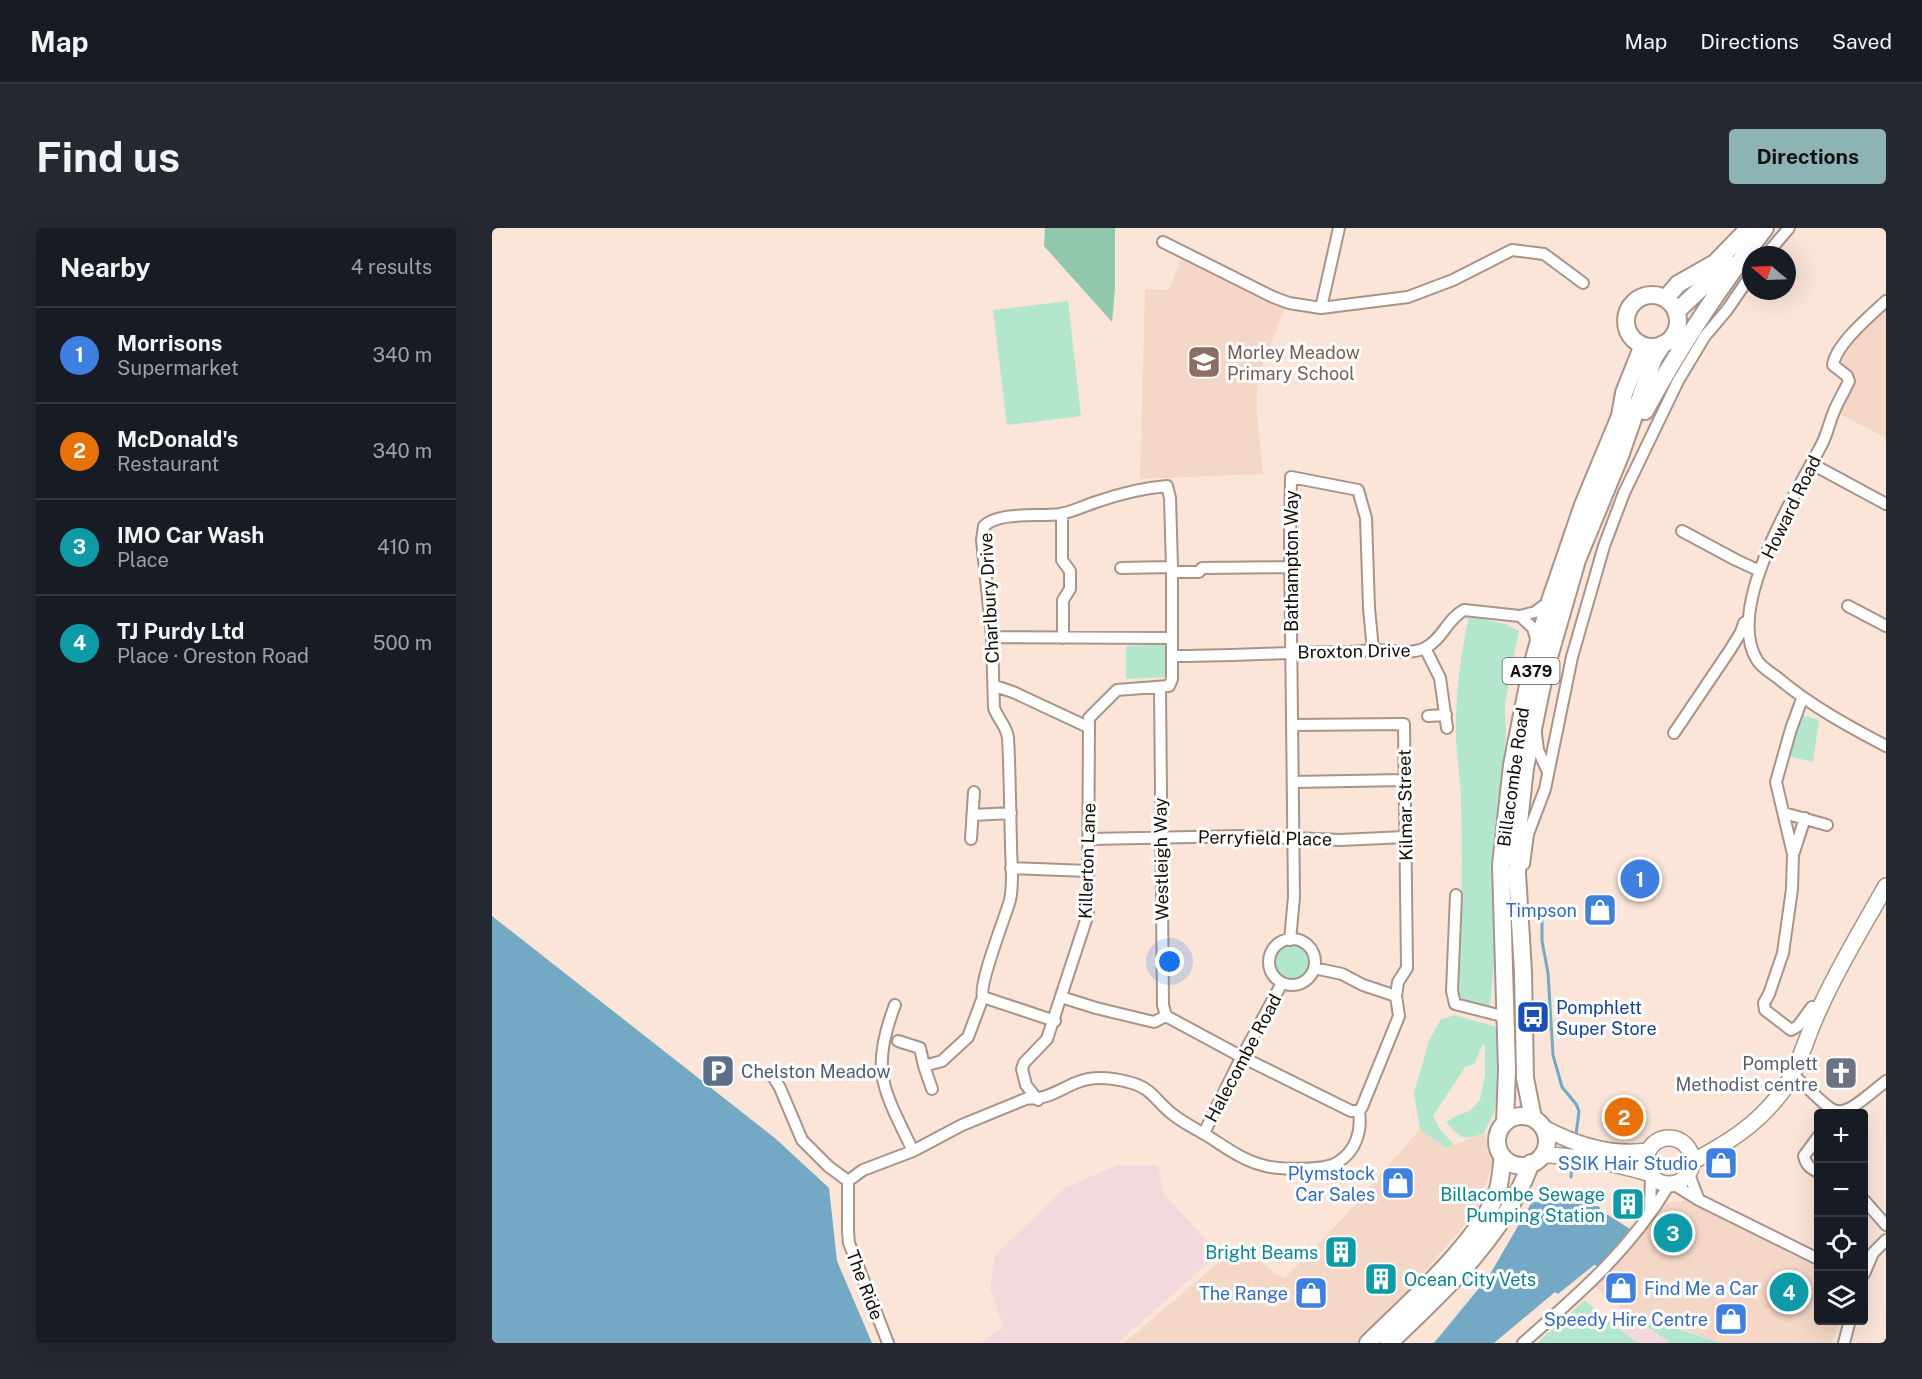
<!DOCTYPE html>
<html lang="en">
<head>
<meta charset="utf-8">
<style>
  :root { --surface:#171b24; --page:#242831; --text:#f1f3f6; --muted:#9ea1a6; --line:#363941; --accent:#8eb3b4 }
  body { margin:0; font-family:"Public Sans",sans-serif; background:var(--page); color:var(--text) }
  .controls { position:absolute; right:18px; bottom:18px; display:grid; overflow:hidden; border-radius:6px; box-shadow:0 6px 24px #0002 }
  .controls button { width:54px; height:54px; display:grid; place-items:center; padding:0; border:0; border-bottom:2px solid var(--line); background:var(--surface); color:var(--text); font:30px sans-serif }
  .compass { position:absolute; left:1250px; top:18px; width:54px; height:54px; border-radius:50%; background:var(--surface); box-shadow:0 6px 24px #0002; rotate:289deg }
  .you { position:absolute; left:678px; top:734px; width:21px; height:21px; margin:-15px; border:4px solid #fff; border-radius:50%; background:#1a73e8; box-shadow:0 0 0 9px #1a73e833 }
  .badge { display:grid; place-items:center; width:39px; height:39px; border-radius:50%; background:var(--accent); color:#fff; font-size:20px; font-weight:700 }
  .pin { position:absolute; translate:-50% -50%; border:3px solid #fff; box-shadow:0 2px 6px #0006 }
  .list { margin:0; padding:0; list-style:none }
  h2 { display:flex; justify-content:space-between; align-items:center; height:78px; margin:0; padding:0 24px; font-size:26px }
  h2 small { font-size:20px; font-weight:400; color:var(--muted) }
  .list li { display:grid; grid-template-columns:39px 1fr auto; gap:18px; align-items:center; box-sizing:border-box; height:96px; padding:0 24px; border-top:2px solid var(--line) }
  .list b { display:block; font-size:22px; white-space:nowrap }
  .list p { margin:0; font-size:20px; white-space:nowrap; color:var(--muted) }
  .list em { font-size:20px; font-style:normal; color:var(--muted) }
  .icon { flex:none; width:33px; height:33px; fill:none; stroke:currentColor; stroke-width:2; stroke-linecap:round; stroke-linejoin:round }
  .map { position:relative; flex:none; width:1394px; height:1115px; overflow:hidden; border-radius:6px }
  header { display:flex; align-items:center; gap:36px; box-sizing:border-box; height:84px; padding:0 30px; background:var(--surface); border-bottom:2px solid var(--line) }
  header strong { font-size:28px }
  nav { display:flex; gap:33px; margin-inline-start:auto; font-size:21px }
  .intro { display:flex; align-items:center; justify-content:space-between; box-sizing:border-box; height:144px; padding:0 36px }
  h1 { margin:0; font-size:42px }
  .button { padding:15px 27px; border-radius:6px; background:var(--accent); color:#111; font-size:21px; font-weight:700 }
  main { display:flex; gap:36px; padding:0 36px }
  aside { flex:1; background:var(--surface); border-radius:6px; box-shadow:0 6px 24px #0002 }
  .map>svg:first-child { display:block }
  .built { fill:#f4d7c6 }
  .industrial { fill:#f3d8dd }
  .green { fill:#b2e7cd }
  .forest { fill:#90c7ad }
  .water { fill:#73a9c4 }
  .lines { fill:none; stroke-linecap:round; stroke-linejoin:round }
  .stream { stroke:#73a9c4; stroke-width:3 }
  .street-casing { stroke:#a89488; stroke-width:14 }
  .secondary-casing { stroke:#a89488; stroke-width:18 }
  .primary-casing { stroke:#a89488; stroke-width:20 }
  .street { stroke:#fff; stroke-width:10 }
  .secondary { stroke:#fff; stroke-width:15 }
  .primary { stroke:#fff; stroke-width:16 }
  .labels { text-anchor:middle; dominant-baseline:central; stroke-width:6; stroke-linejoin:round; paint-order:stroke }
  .shield { fill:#fff; stroke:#5a5653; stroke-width:1.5 }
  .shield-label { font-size:16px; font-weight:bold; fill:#140d09 }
  .education-label { font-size:18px; fill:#785e54; stroke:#fff; text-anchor:start }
  .street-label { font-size:18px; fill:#140d09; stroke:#fff }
  .shop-label { font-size:18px; fill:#366cbe; stroke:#fff; text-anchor:end }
  .transit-label { font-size:18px; fill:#164399; stroke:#fff; text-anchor:start }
  .worship-label { font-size:18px; fill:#5b616d; stroke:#fff; text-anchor:end }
  .service-label { font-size:18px; fill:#4e5e75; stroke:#fff; text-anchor:start }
  .culture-label { font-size:18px; fill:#0d838f; stroke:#fff; text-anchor:end }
</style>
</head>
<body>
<header>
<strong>Map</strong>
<nav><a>Map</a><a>Directions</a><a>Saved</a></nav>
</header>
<div class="intro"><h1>Find us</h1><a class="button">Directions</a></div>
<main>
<aside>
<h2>Nearby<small>4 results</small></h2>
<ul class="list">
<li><span class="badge" style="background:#3f7fe0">1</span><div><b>Morrisons</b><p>Supermarket</p></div><em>340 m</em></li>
<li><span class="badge" style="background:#e8710a">2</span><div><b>McDonald's</b><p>Restaurant</p></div><em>340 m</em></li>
<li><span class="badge" style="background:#0f9aa8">3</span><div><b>IMO Car Wash</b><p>Place</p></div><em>410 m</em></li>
<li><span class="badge" style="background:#0f9aa8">4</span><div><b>TJ Purdy Ltd</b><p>Place · Oreston Road</p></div><em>500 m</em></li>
</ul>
</aside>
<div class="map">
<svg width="1394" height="1115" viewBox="0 0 1394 1115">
  <rect width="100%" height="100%" fill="#fbe5d9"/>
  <path class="built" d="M 690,28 L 793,80 L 767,146 L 765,161 L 765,186 L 771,246 L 648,251 L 653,61 L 677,62 Z
    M 1394,79 L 1394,210 L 1344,184 L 1362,151 L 1347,136 L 1347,130 L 1368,105 Z
    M 928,901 L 954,920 L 992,905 L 1001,933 L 986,981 L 901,1080 L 864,1115 L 632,1115 L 747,1017 L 792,1051 L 854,987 Z
    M 1195,972 L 1326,1040 L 1326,1092 L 1348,1093 L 1340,1115 L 1229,1115 L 1174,1095 L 1142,1087 L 1130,1081 L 1103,1059 L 1171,976 Z"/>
  <path class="industrial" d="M 626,937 L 666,937 L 672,966 L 727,1026 L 625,1115 L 489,1115 L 511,1099 L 498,1060 L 503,1027 L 573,960 Z
    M 1130,1081 L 1155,1097 L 1179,1115 L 1146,1115 L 1118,1095 Z"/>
  <path class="green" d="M 576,73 L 589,188 L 515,197 L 501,82 Z
    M 977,388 L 1014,396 L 1027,403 L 1013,476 L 1014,511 L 1001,613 L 1000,672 L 1003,724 L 998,779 C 987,778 976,776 967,768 C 969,703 971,639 969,575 C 969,554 965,532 964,511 C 963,469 968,429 977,388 Z
    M 674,416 L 673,449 L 634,451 L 634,418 Z
    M 1310,487 L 1327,492 L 1321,534 L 1296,528 Z
    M782 735a18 18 0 1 1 36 0a18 18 0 1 1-36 0Z
    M 962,787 L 1002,798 L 1008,812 L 1005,864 L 1002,885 L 992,905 C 971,913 969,911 954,894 L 966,887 L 978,883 L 988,872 L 993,847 L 993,817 L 991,816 L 982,836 L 973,839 L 941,888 L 948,901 L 962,917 L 954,920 L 928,901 L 922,865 L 937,813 L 948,792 Z
    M 1093,1072 L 1118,1095 L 1146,1115 L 1045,1115 Z
    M 1130,1081 L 1142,1087 L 1230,1115 L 1179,1115 Z"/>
  <path class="forest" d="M 553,0 L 623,0 L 623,61 L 620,94 L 552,18 Z"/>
  <path class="water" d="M 0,688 L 284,911 L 337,960 L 345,1033 L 380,1115 L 0,1115 Z
    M 1040,974 L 1094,976 L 1108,979 L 1108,982 L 1138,1001 L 1106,1038 L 1102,1037 L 1066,1066 L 1063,1064 L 1002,1115 L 942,1115 L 997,1048 Z"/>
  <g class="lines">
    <path class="stream" d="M 1050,689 L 1050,713 L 1056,745 L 1061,827 L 1070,859 L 1084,876 L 1087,883 L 1084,907
      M 1079,949 L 1080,937
      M 1075,978 L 1077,962"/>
    <defs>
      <path id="street" d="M 671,14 L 781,69 L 797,75 L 829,80 L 916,69 L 961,52 L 1020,22 L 1052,26 L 1091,55
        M 1274,27 L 1297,0
        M 1394,73 C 1379,87 1344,116 1341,137 L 1355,148 L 1357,153 C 1352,164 1345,175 1341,186 C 1337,196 1335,206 1330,216 C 1305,264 1232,379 1265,432 C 1269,439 1279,445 1286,450 C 1319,478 1356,498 1394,518
        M 829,80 L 847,0
        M 1320,236 L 1394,276
        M 570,286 L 570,332 L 578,343 L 578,361 L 571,372 L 571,410
        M 1190,303 L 1244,332 L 1268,343
        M 629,340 L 680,339
        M 680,344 L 707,344 L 710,340 L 798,339
        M 1356,378 L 1394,398
        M 1028,388 L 1041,400 L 1045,415
        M 500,409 L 680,410
        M 933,420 L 948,450 L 955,500
        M 680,428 C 739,428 797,424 855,424 C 865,424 874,422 883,422 C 899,422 918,427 933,420 C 951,411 955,391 972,382 L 1028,388 L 1043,384 L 1058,373
        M 503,458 L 521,464 L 596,499
        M 668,460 L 671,777 L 674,788 L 750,829 L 859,883 L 867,883
        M 1310,471 L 1299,501 L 1284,554 L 1301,626 L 1300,661 L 1291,725 L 1277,766 L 1272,775 L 1273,782 L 1299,802 L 1306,798 L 1320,779 L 1326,782
        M 936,488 L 954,487
        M 800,497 L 912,496 L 915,740 L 906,754 L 904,768 L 907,788 L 870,879 L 867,883
        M 1182,505 L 1238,422 L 1249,404 L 1252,395 L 1256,393
        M 1044,506 L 1046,522 L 1056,544
        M 801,554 L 913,552
        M 1292,585 L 1335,597
        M 481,587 L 519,585
        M 479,611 L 482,564
        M 597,611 L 752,608 L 848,612 L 913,609
        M 1302,624 L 1313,590
        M 1032,636 L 1036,606 L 1053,561 L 1080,429 L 1112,318 L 1132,265 L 1186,153 L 1213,108 L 1235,82 L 1259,47
        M 519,640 L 597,643
        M 964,667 L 960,763 L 963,776 L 1014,789
        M777 734a23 23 0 1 1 46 0a23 23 0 1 1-46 0Z
        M 798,712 L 802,669 L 798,310 L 799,249 L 866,262 L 874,290 L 877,380 L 881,422
        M 822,740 L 850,746 L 871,757 L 904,768
        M 491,769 C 486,757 513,690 518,672 C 522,654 519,634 519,616 C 518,580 518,545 516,510 C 515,499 506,491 502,480 L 500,409 L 490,312 L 492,298 C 508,283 547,289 568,286 C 580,284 592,278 604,274 C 627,266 650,260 675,258 L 678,270 L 680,339 L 680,451 L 677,458 L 625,462 L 597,490 L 596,686 L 555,811 L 532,835 L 530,841 L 534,857 L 546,872
        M 491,769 L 563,793
        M 569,769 L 604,780 L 662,794 L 674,788
        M 403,777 C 377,844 392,862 421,923
        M 406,813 L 428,820 L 432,838
        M 279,845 L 288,860 L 310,912 L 336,938 L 356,953
        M 1301,847 C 1350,889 1338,899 1394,853
        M 440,861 L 432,838 L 450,833 L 476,809 L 491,769
        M 712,905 L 745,838 L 790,755
        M 1326,909 L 1312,928 C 1314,937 1318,940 1326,944
        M 1197,946 L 1206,970
        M 356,953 L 371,942 L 421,923 L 470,897 L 536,870 C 553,873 570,860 586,854 C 601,848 621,850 636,854 C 659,859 663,872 679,885 C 690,894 702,900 714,907 C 732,918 750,932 770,937 C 786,942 833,943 846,934 C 864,923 870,903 867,883
        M 356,953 L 356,1004 L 357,1015 L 396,1115
        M 1181,956 L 1207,972 L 1326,1031
        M 1372,972 L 1394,997
        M 1158,984 L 1159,949
        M 1372,1046 L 1381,1025 L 1394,1012
        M 1031,1115 C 1087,1066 1138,1022 1177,957
        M 1352,1115 L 1358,1092"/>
      <path id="secondary" d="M 1052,900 C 1084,917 1120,928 1156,923
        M1154 933a23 23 0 1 1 46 0a23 23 0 1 1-46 0Z
        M 1050,927 C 1086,927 1121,935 1156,945
        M 1200,934 C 1235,915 1264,898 1289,865 C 1307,841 1314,809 1327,782 C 1346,739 1371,699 1394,658"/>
      <path id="primary" d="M1134 93a26 26 0 1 1 52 0a26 26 0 1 1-52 0Z
        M 1174,70 L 1186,56 L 1223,35 L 1257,0
        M 1184,84 L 1236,35
        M 1153,183 C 1188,118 1228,58 1273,0
        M1005 913a25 25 0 1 1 50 0a25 25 0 1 1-50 0Z
        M 1041,890 L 1033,850 L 1031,744 L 1025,645 L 1027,594 L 1033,540 L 1053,443 L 1085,332 L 1128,228 L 1162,130 L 1171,116
        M 1013,894 L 1015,842 L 1009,637 L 1020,537 L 1039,442 L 1058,373 L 1091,277 L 1128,188 L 1132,165 L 1149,122 L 1148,116
        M 876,1115 C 914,1077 990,1012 1006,961 C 1009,951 1009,939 1011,929
        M 897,1115 C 952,1063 1012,1008 1039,935"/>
    </defs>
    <use href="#street" class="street-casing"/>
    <use href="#secondary" class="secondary-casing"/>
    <use href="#primary" class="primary-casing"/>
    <use href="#street" class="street"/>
    <use href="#secondary" class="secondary"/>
    <use href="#primary" class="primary"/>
  </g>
  <defs>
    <symbol id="school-square" viewBox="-11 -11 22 22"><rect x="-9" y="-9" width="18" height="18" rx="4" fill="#8d6e63" stroke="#fff"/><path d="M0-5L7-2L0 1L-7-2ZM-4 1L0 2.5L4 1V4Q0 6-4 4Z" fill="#fff"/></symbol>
    <symbol id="shop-square" viewBox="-11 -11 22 22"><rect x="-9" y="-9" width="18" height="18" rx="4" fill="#3f7fe0" stroke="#fff"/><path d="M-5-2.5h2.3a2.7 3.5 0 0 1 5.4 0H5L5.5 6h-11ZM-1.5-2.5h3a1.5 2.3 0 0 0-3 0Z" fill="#fff"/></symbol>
    <symbol id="bus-square" viewBox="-11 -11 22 22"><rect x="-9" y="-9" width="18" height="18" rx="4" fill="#1a4fb4" stroke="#fff"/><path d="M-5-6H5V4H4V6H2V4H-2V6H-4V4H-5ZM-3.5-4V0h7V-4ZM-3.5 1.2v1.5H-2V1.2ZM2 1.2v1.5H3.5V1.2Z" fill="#fff"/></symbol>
    <symbol id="parking-square" viewBox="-11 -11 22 22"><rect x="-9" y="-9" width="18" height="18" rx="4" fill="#5c6f8a" stroke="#fff"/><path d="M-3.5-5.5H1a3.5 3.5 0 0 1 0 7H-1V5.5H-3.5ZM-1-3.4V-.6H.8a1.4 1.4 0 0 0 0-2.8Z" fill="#fff"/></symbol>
    <symbol id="church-square" viewBox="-11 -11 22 22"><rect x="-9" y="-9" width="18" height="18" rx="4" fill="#6b7280" stroke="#fff"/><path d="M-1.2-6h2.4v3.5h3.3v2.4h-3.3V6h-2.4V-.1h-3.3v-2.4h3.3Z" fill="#fff"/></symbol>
    <symbol id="building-square" viewBox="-11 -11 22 22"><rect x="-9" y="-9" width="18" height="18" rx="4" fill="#0f9aa8" stroke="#fff"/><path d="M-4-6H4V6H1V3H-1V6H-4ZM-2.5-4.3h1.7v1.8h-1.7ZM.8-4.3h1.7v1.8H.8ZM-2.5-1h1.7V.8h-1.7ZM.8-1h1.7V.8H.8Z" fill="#fff"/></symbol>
  </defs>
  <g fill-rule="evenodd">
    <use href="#school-square" x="693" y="115" width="38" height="38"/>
    <use href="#shop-square" x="1089" y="663" width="38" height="38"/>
    <use href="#bus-square" x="1022" y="770" width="38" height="38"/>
    <use href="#parking-square" x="207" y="824" width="38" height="38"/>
    <use href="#church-square" x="1330" y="826" width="38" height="38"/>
    <use href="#shop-square" x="1210" y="916" width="38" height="38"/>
    <use href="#shop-square" x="887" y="936" width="38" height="38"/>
    <use href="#building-square" x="1117" y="957" width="38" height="38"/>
    <use href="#building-square" x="830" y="1005" width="38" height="38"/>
    <use href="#building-square" x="870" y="1032" width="38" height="38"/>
    <use href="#shop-square" x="1110" y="1041" width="38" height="38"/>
    <use href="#shop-square" x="800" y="1046" width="38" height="38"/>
    <use href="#shop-square" x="1220" y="1072" width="38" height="38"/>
  </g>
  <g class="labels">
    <rect class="shield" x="1010.5" y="430" width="57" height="26" rx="4.5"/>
    <g class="shield-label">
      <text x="1039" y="443">A379</text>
    </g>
    <g class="education-label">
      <text x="735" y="124">Morley Meadow<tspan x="735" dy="21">Primary School</tspan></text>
    </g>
    <g class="street-label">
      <text transform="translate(1299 279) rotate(-64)">Howard Road</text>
      <text transform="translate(799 333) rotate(-90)">Bathampton Way</text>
      <text transform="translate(497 370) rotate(-93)">Charlbury Drive</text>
      <text transform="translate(862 423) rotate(-1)">Broxton Drive</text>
      <text transform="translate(1021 549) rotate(-82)">Billacombe Road</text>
      <text transform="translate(913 577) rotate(-91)">Kilmar Street</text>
      <text transform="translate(773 610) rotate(1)">Perryfield Place</text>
      <text transform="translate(669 631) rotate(-91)">Westleigh Way</text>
      <text transform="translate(595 633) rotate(-88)">Killerton Lane</text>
      <text transform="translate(751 830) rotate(-62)">Halecombe Road</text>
      <text transform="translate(373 1057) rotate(69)">The Ride</text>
    </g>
    <g class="shop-label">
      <text x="1085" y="682">Timpson</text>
      <text x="1206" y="935">SSIK Hair Studio</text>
      <text x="883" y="945">Plymstock<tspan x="883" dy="21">Car Sales</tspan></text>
      <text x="1152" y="1060" text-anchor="start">Find Me a Car</text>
      <text x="796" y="1065">The Range</text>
      <text x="1216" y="1091">Speedy Hire Centre</text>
    </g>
    <g class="transit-label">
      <text x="1064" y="779">Pomphlett<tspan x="1064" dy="21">Super Store</tspan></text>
    </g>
    <g class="worship-label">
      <text x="1326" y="835">Pomplett<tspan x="1326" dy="21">Methodist centre</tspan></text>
    </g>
    <g class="service-label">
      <text x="249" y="843">Chelston Meadow</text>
    </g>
    <g class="culture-label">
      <text x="1113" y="966">Billacombe Sewage<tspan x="1113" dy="21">Pumping Station</tspan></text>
      <text x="826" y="1024">Bright Beams</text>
      <text x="912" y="1051" text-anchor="start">Ocean City Vets</text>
    </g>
  </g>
</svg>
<div class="controls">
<button>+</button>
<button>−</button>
<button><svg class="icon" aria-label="locate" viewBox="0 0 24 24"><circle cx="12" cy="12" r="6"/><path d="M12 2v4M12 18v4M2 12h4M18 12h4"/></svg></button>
<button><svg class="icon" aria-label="layers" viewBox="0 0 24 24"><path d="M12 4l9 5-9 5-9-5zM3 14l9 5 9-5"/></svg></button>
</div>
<svg class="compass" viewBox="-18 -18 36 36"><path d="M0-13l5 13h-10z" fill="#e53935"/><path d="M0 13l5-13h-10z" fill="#9ea1a6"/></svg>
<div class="you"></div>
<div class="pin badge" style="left:1148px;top:651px;background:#3f7fe0">1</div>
<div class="pin badge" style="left:1132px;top:889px;background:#e8710a">2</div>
<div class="pin badge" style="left:1181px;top:1005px;background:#0f9aa8">3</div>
<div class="pin badge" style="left:1297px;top:1064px;background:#0f9aa8">4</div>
</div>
</main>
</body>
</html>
